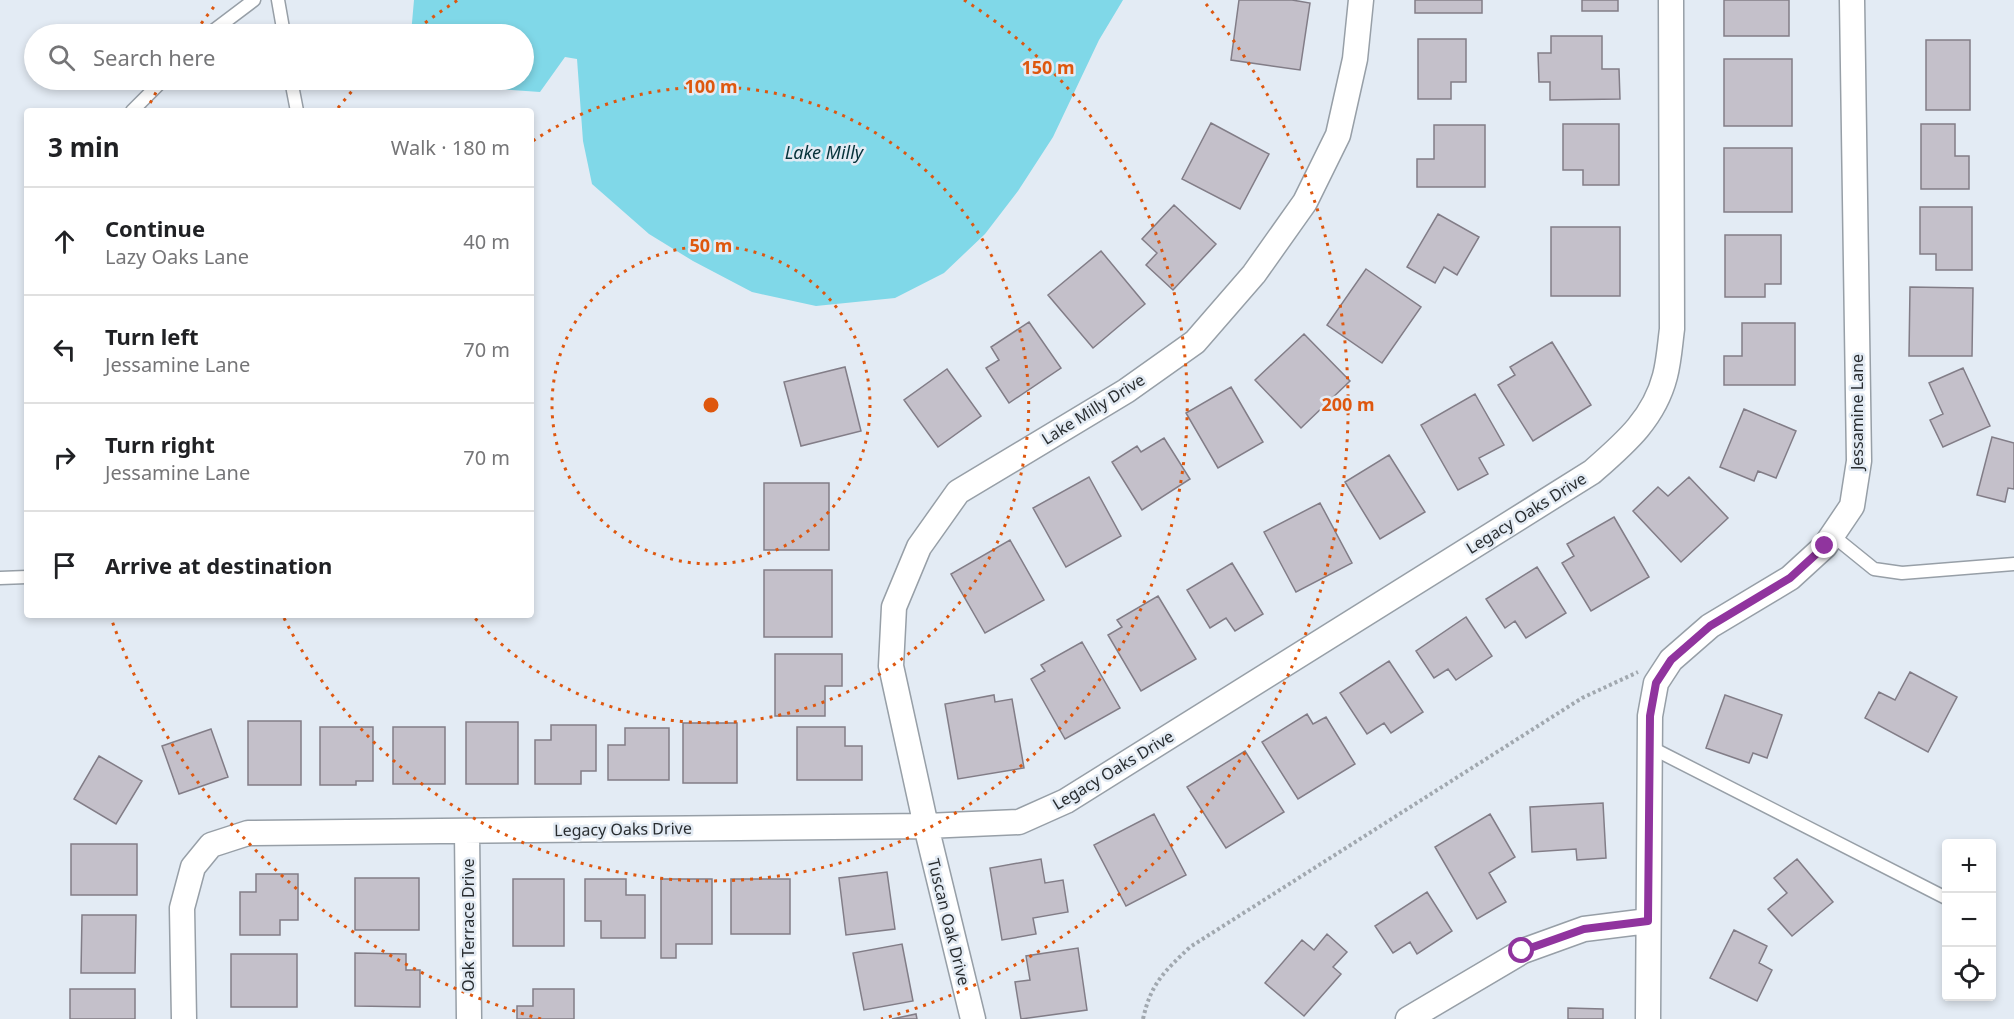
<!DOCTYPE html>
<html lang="en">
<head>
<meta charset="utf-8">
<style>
  :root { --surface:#fff; --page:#f6f6f6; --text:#202124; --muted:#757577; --line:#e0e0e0 }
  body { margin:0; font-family:"Noto Sans",sans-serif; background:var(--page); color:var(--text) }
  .controls { position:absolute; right:18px; bottom:18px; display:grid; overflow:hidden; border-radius:6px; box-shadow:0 3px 9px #0003 }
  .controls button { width:54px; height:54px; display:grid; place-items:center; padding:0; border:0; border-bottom:2px solid var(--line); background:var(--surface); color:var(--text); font:30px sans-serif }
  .stop { position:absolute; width:18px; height:18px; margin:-14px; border:4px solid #90349e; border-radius:50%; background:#fff }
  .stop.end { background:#90349e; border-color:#fff; box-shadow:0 2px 6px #0008 }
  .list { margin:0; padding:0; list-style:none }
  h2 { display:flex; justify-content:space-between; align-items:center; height:78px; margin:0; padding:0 24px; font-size:26px }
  h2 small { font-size:20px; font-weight:400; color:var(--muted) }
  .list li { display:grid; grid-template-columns:39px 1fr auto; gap:18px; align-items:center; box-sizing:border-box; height:108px; padding:0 24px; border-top:2px solid var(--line) }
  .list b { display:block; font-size:22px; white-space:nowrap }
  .list p { margin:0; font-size:20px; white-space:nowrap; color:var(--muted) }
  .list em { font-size:20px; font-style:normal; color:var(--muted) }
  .icon { flex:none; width:33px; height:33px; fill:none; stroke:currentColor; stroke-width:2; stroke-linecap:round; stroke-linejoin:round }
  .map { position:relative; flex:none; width:2014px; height:1019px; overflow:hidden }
  .search { position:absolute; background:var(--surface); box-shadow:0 3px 9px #0003; left:24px; top:24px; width:510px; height:66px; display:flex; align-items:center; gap:15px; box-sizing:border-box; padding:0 21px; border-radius:33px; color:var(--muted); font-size:22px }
  .panel { position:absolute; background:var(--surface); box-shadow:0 3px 9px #0003; left:24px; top:108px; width:510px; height:510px; border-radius:6px }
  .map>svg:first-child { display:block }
  .water { fill:#80d8e8 }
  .building { fill:#c4c0ca; stroke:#827d87; stroke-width:1.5 }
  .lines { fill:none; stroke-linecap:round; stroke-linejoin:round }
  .lane-casing { stroke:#979fa7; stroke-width:15 }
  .street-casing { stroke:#979fa7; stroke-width:27 }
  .path { stroke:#a1a8af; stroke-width:4; stroke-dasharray:3 3; stroke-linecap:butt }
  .lane { stroke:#fff; stroke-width:12 }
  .street { stroke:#fff; stroke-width:24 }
  .route { stroke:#90349e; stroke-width:8 }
  .ring { fill:none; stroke:#de570e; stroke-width:3; stroke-dasharray:3 6 }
  .labels { text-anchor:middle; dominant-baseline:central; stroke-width:5; stroke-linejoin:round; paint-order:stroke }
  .street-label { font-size:16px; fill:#292d30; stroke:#e3ebf4 }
  .water-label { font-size:18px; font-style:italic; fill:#06323a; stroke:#e3ebf4 }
  .centre { fill:#de570e; stroke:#e3ebf4; stroke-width:3 }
  .ring-label { font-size:18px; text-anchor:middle; font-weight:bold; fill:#de570e; stroke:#e3ebf4; stroke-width:5; stroke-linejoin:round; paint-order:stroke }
</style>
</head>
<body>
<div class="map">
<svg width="2014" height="1019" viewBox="0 0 2014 1019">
  <rect width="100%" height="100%" fill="#e3ebf4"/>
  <path class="water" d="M 414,0 L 1123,0 L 1099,40 L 1053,137 L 1018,191 L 985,234 L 944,273 L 895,298 L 816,306 L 752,292 L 693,261 L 649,234 L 592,184 L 583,141 L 577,59 L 565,57 L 540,92 L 428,84 L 423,80 L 524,80 L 524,34 L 411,34 Z"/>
  <path class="building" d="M 1239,0 L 1292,0 L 1310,3 L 1300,70 L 1231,60 Z
    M 1415,0 L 1482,0 L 1482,13 L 1415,13 Z
    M 1582,0 L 1618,0 L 1618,11 L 1582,11 Z
    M 1724,0 L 1789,0 L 1789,36 L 1724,36 Z
    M 1551,36 L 1602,36 L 1602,69 L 1619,69 L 1620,99 L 1550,100 L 1550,82 L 1539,82 L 1538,53 L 1551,53 Z
    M 1418,39 L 1466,39 L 1466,82 L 1451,82 L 1451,99 L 1418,99 Z
    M 1926,40 L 1970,40 L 1970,110 L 1926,110 Z
    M 1724,59 L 1792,59 L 1792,126 L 1724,126 Z
    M 1211,123 L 1269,154 L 1240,209 L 1182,179 Z
    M 1563,124 L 1619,124 L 1619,185 L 1583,185 L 1583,170 L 1563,170 Z
    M 1921,124 L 1955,124 L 1955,156 L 1969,156 L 1969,189 L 1921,189 Z
    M 1434,125 L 1485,125 L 1485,187 L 1417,187 L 1417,159 L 1434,159 Z
    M 1724,148 L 1792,148 L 1792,212 L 1724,212 Z
    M 1174,205 L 1216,244 L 1173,290 L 1146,265 L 1157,253 L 1142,239 Z
    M 1920,207 L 1972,207 L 1972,270 L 1936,270 L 1936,254 L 1920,254 Z
    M 1438,214 L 1479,237 L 1457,275 L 1444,267 L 1435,283 L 1407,267 Z
    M 1551,227 L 1620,227 L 1620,296 L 1551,296 Z
    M 1725,235 L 1781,235 L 1781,284 L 1765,284 L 1765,297 L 1725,297 Z
    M 1101,251 L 1145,304 L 1093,348 L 1048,295 Z
    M 1366,269 L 1421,307 L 1382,363 L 1327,325 Z
    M 1910,287 L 1973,288 L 1972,356 L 1909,356 Z
    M 1029,322 L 1061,368 L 1009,403 L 986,368 L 999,360 L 991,347 Z
    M 1742,323 L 1795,323 L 1795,385 L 1724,385 L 1724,356 L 1742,356 Z
    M 1304,334 L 1350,381 L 1301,428 L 1255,380 Z
    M 1552,342 L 1591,405 L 1533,441 L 1498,385 L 1515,375 L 1510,367 Z
    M 845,367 L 861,431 L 801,446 L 784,382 Z
    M 1963,368 L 1990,426 L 1943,447 L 1930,420 L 1943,414 L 1929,383 Z
    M 947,369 L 981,416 L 938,447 L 904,400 Z
    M 1231,387 L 1263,442 L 1218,468 L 1186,413 Z
    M 1475,394 L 1504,445 L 1479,458 L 1488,474 L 1458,490 L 1421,425 Z
    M 1744,409 L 1796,431 L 1776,478 L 1758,471 L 1754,481 L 1720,467 Z
    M 1992,437 L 2014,443 L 2014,489 L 2008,488 L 2005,502 L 1977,495 Z
    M 1164,438 L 1190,479 L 1142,510 L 1112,462 L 1137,446 L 1141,452 Z
    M 1389,455 L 1425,512 L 1380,539 L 1345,482 Z
    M 1089,477 L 1121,536 L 1066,567 L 1033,508 Z
    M 1689,477 L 1728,518 L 1681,562 L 1633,511 L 1658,487 L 1668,496 Z
    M 764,483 L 829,483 L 829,550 L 764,550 Z
    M 1320,503 L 1352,563 L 1296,592 L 1264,532 Z
    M 1614,517 L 1649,577 L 1591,611 L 1562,563 L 1574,556 L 1567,544 Z
    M 1010,540 L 1044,600 L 985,633 L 951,574 Z
    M 1232,563 L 1263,614 L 1235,631 L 1226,618 L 1210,628 L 1187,590 Z
    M 1537,567 L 1566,613 L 1526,638 L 1515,621 L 1505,628 L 1486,599 Z
    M 764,570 L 832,570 L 832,637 L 764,637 Z
    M 1158,596 L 1196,659 L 1141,691 L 1108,635 L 1122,627 L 1117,620 Z
    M 1466,617 L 1492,656 L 1456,680 L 1448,669 L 1434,678 L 1416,651 Z
    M 1082,642 L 1120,708 L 1065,739 L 1031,679 L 1045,671 L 1041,665 Z
    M 775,654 L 842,654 L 842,686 L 825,686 L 825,716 L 775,716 Z
    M 1389,661 L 1423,712 L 1391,733 L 1384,723 L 1367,734 L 1340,693 Z
    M 1910,672 L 1957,697 L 1928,752 L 1865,718 L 1879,692 L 1895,700 Z
    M 994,695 L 995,702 L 1012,699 L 1024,768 L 958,779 L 945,704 Z
    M 1725,695 L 1782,715 L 1767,758 L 1753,753 L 1749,763 L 1706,748 Z
    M 1307,714 L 1313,724 L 1326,717 L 1355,764 L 1298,799 L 1262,742 Z
    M 248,721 L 301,721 L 301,785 L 248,785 Z
    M 466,722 L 518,722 L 518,784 L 466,784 Z
    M 683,723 L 737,723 L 737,783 L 683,783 Z
    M 551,725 L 596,725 L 596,771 L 581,771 L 581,784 L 535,784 L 535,740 L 551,740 Z
    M 320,727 L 373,727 L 373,781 L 356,781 L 356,785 L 320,785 Z
    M 393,727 L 445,727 L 445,784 L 393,784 Z
    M 797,727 L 845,727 L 845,746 L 862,746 L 862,780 L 797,780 Z
    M 625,728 L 669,728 L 669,780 L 608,780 L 608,745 L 625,745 Z
    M 211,729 L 228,777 L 179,794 L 162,746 Z
    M 1245,751 L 1284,812 L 1226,848 L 1187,787 Z
    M 99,756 L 142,781 L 116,824 L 74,799 Z
    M 1603,803 L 1606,858 L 1577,860 L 1576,849 L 1532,852 L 1530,807 Z
    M 1154,814 L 1186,875 L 1126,906 L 1094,845 Z
    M 1490,814 L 1515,857 L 1489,873 L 1506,902 L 1477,919 L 1435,847 Z
    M 71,844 L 137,844 L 137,895 L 71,895 Z
    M 1041,859 L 1045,883 L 1063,880 L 1068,912 L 1033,918 L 1036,934 L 1002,940 L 990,868 Z
    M 1797,859 L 1833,902 L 1792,936 L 1768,909 L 1787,893 L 1774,878 Z
    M 887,872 L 895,929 L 846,935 L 839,878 Z
    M 256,874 L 298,874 L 298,920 L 280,920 L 280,935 L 240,935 L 240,892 L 256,892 Z
    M 355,878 L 419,878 L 419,930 L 355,930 Z
    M 513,879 L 564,879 L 564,946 L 513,946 Z
    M 585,879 L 626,879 L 626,895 L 645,895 L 645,938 L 601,938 L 601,921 L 585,921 Z
    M 661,879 L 712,879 L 712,944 L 676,944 L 676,958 L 661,958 Z
    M 731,879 L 790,879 L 790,934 L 731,934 Z
    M 1427,892 L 1452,931 L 1417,954 L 1410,942 L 1393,953 L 1375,926 Z
    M 82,915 L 136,915 L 135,973 L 81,973 Z
    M 1734,930 L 1767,946 L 1759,963 L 1772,970 L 1757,1001 L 1710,978 Z
    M 1327,934 L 1347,952 L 1333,967 L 1341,974 L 1304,1016 L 1265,983 L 1302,940 L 1314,950 Z
    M 902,944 L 913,1001 L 864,1010 L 853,953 Z
    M 1078,948 L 1087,1010 L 1021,1019 L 1015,982 L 1030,980 L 1026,956 Z
    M 355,953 L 406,954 L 406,970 L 420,970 L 420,1007 L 355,1006 Z
    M 231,954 L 297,954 L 297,1007 L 231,1007 Z
    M 70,989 L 135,989 L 135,1019 L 70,1019 Z
    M 533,989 L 574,989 L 574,1019 L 517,1019 L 517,1006 L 533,1006 Z
    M 1568,1008 L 1603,1009 L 1603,1019 L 1568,1019 Z
    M 916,1014 L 917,1019 L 892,1019 Z"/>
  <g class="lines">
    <defs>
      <path id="lane" d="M 278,0 L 284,34
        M 209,34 L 254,0
        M 291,80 L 297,111
        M 132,111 L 163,80
        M 1832,535 L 1874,569 L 1902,573 L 2014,564
        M 0,578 L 27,577
        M 1650,747 L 1946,898"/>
      <path id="street" d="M 467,831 L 469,1019
        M 184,1019 L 182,908 L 193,867 L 211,845 L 248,833 L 926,826 L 1019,822 L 1066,801 L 1592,472 C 1624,444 1654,419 1665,376 C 1669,361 1670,344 1672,329 L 1671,0
        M 973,1019 L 926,826 L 891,666 L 894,607 L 919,547 L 958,492 L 1126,391 L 1195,342 L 1254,274 L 1305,202 L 1338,135 L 1355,59 L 1361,0
        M 1408,1019 L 1523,951 L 1584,929 L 1648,921
        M 1648,1019 L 1650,716 L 1656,683 L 1671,660 L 1710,626 L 1790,578 L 1825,546 L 1852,506 L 1859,461 L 1852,0"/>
    </defs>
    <use href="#lane" class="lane-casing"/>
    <use href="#street" class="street-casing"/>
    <path class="path" d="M 1143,1019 C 1151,983 1164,972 1190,947 L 1582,698 L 1638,672"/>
    <use href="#lane" class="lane"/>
    <use href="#street" class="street"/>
  </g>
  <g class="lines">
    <path class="route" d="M 1522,951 L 1584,929 L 1648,921 L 1650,716 L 1656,683 L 1671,660 L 1710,626 L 1790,578 L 1825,546"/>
  </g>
  <g class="ring">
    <circle cx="711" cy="405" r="159"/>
    <path d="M533 141A318 318 0 1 1 473 616"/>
    <path d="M338 108A477 477 0 0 1 362 80M411 34A477 477 0 0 1 458 0M964 0A477 477 0 1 1 284 618"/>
    <path d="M541 1019A637 637 0 0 1 111 618M146 111A637 637 0 0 1 162 82M196 31A637 637 0 0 1 216 4M1206 4A637 637 0 0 1 881 1019"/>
  </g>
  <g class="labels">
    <g class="street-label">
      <text transform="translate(1093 409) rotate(-32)">Lake Milly Drive</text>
      <text transform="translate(1857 412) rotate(-90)">Jessamine Lane</text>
      <text transform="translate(1526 513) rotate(-32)">Legacy Oaks Drive</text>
      <text transform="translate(1113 770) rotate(-31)">Legacy Oaks Drive</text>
      <text transform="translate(623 829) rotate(-1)">Legacy Oaks Drive</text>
      <text transform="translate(949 922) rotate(76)">Tuscan Oak Drive</text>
      <text transform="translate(468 925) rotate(-90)">Oak Terrace Drive</text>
    </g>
    <g class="water-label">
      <text x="824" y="152">Lake Milly</text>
    </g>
  </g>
  <circle cx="711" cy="405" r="9" class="centre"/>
  <g class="ring-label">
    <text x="1048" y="74">150 m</text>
    <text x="711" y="93">100 m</text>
    <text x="711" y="252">50 m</text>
    <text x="1348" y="411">200 m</text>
  </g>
</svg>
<div class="controls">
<button>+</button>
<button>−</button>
<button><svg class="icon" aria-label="locate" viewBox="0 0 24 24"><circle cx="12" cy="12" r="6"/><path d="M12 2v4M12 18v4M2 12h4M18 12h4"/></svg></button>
</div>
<div class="stop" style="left:1522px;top:951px"></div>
<div class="stop end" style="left:1825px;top:546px"></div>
<div class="search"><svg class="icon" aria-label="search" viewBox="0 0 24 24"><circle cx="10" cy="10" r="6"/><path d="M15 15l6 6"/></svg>Search here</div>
<section class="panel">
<h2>3 min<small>Walk · 180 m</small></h2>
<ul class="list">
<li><svg class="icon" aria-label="ahead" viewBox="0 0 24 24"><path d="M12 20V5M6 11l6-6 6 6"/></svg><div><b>Continue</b><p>Lazy Oaks Lane</p></div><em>40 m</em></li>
<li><svg class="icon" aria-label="left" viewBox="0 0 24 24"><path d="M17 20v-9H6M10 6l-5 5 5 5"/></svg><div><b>Turn left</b><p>Jessamine Lane</p></div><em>70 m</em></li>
<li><svg class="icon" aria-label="right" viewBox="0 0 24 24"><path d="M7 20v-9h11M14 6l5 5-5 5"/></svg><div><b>Turn right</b><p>Jessamine Lane</p></div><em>70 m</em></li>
<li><svg class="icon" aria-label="arrive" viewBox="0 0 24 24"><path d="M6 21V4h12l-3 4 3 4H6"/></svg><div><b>Arrive at destination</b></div></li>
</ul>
</section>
</div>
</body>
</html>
